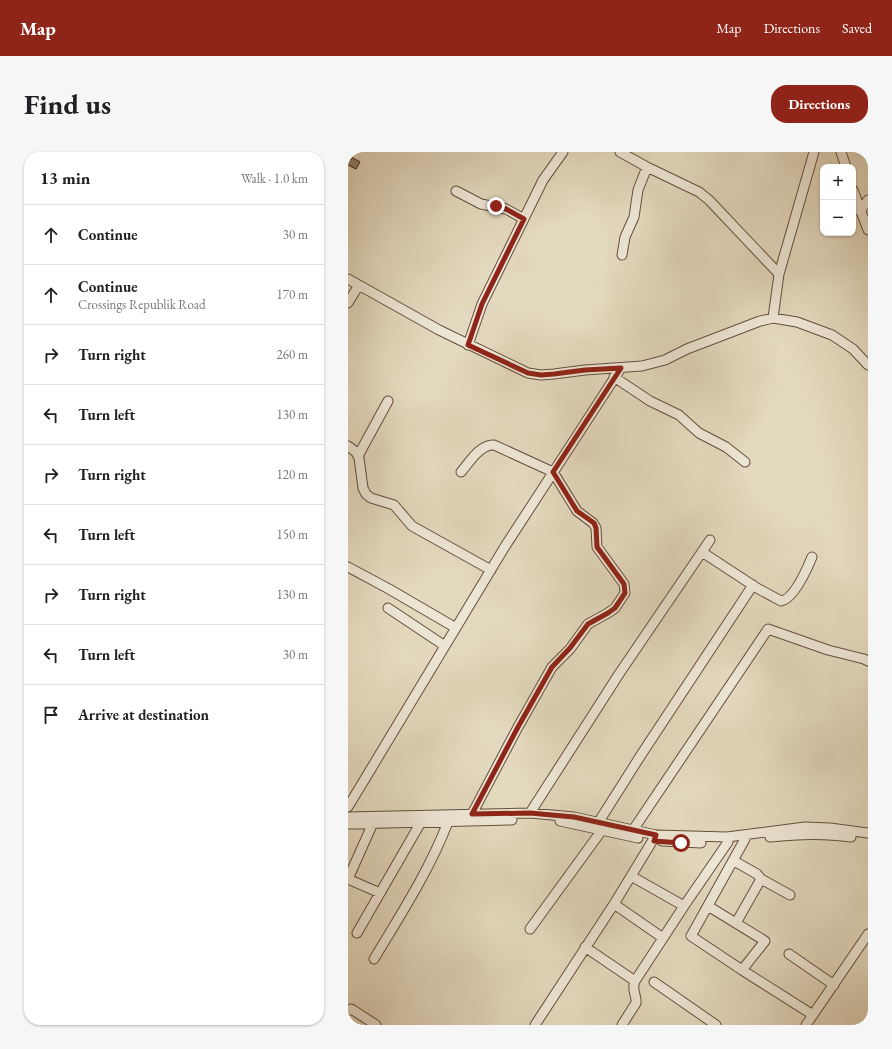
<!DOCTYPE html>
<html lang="en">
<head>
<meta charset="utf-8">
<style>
  :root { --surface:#fff; --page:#f6f6f6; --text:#202124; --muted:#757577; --line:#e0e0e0; --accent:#8f2418 }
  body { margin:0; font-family:"EB Garamond",serif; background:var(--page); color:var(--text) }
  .controls { position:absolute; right:12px; top:12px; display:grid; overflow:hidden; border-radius:8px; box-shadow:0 1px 3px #0004 }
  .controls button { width:36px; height:36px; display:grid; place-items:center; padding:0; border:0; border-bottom:1px solid var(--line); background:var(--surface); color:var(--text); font:20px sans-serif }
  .stop { position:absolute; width:12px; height:12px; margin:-9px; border:3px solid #8f2418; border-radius:50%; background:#fff }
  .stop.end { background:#8f2418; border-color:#fff; box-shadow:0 1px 4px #0008 }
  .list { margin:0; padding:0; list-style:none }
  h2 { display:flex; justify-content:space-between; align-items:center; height:52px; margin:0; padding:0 16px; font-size:17px }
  h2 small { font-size:13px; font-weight:400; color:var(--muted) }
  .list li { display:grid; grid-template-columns:26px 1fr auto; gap:12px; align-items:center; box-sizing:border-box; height:60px; padding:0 16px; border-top:1px solid var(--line) }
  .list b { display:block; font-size:15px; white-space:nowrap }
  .list p { margin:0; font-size:13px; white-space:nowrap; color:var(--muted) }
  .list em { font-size:13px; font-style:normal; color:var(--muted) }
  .icon { flex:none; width:22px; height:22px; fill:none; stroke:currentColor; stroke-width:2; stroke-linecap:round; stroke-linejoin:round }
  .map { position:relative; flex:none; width:520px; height:873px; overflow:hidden; border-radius:16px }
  header { display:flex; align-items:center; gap:24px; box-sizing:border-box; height:56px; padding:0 20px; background:var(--accent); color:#fff }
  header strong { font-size:19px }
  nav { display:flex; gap:22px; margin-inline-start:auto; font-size:14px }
  .intro { display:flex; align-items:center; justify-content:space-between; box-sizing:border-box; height:96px; padding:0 24px }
  h1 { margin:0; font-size:28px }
  .button { padding:10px 18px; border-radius:16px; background:var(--accent); color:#fff; font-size:14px; font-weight:700 }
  main { display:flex; gap:24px; padding:0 24px }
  aside { flex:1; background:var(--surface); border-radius:16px; box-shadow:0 1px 3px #0004 }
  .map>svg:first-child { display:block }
  .building { fill:#92806c; stroke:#3b1f14 }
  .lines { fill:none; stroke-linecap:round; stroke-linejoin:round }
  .minor-casing { stroke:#654e3e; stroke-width:11 }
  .minor { stroke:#ede6d5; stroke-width:9 }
  .route { stroke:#8f2418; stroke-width:5 }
</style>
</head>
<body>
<header>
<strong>Map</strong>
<nav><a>Map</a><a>Directions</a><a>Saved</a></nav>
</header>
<div class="intro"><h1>Find us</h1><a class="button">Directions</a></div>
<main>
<aside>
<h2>13 min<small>Walk · 1.0 km</small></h2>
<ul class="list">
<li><svg class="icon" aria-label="ahead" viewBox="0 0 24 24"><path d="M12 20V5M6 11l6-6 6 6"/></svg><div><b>Continue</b></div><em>30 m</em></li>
<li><svg class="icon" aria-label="ahead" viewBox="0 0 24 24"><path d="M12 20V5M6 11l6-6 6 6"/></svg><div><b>Continue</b><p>Crossings Republik Road</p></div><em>170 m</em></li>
<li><svg class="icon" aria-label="right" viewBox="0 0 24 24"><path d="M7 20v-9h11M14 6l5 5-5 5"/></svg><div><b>Turn right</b></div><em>260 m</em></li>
<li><svg class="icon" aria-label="left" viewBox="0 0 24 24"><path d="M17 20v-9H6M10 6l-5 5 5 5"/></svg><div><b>Turn left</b></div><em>130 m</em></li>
<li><svg class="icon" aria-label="right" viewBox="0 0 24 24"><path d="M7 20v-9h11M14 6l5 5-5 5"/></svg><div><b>Turn right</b></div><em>120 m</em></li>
<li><svg class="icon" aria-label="left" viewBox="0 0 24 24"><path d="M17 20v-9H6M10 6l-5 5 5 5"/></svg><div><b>Turn left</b></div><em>150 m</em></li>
<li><svg class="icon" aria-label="right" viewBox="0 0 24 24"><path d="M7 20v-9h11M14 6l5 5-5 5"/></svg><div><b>Turn right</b></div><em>130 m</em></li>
<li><svg class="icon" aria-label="left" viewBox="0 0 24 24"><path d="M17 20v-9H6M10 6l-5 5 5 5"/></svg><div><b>Turn left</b></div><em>30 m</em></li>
<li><svg class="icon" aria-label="arrive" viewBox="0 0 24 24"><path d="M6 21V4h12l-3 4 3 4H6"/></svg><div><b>Arrive at destination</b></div></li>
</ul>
</aside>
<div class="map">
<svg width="520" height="873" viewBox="0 0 520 873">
  <rect width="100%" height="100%" fill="#e3d9be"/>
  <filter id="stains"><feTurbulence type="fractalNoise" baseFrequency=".005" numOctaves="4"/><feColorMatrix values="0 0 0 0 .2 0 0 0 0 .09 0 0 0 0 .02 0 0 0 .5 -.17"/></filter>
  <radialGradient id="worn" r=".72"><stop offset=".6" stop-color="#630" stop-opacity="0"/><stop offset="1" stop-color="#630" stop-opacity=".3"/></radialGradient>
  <path class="building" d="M 5,6 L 12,10 L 8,17 L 0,13 L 0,9 Z"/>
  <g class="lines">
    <defs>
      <path id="minor" d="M 272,0 L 299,15 L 351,40 L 361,48 L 431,122
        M 493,0 L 498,15
        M 0,3 L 1,0
        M 505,38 L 520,78
        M 108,39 L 133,52 L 158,57 L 176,67
        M 512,59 L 520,48
        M 274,103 L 277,85 L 286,65 L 290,38 L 299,15
        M 0,127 L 91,178 L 180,221 L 193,223 L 206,222 L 237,218 L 294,214 L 317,208 L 339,197 L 412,169 L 425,166 L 449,170 L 484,183 L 505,197 L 520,213
        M 0,151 L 11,133
        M 425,166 L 431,122 L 466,0
        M 120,193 L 134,152 L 195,28 L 215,0
        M 266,225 L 302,249 L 331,263 L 351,281 L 378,295 L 397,310
        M 0,294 L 8,300 L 11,306 L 15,336 L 18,342 L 23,346 L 46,353 L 64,374 L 143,418
        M 10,304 L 40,249
        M 113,320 C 121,311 132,292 146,293 L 205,320 L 229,359 L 245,371 L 248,376 L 249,395 L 276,432 L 277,441 L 267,456 L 260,461 L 240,472 L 222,497 L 204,515 L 170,575 L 124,662
        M 354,400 L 409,436 L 433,449 C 446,447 459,417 464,405
        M 0,415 L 41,437 L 108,476
        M 40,456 L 97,494
        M 0,655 L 156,396 L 273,216
        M 182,661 L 271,522 L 362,388
        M 0,665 L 182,661 L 226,665 L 308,683 L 379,685 L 457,675 L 482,676 L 520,681
        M 212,669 L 290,686
        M 250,671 L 293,603 L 405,433
        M 0,672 L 164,668
        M 285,678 L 420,477 L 480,498 L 516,507 L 520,509
        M 422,685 C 449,682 476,681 503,685
        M 314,689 L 353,691
        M 386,709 L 409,722 L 413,727 L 388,771
        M 283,724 L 336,754
        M 0,727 L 25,671
        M 0,727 L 32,741
        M 413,727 L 442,743
        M 266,752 L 308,683
        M 360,754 L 417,789 L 394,818 L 343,784 L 397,687
        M 182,777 L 254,678
        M 9,781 L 73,670
        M 237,795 L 287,829
        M 441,802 L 486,833
        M 26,807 C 53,762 81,719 100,670
        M 394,818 L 465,863
        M 306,830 L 368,873
        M 0,859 L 3,857 L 5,858 L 28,873
        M 187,873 L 266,752 L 315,786
        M 274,873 L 288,851 C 289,843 283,838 287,829 L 336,754 L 380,690
        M 458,873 L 520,782"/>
    </defs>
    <use href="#minor" class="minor-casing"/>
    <use href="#minor" class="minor"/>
  </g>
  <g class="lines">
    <path class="route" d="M 148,54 L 158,57 L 176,67 L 134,152 L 120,193 L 180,221 L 193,223 L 206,222 L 237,218 L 273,216 L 205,320 L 229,359 L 246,371 L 248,376 L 249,395 L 276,432 L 277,441 L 267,456 L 260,461 L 240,472 L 222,496 L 204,515 L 170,575 L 124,662 L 182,661 L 226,665 L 308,683 L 306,689 L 333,691"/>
  </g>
  <rect width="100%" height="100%" filter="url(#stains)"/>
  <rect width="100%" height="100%" fill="url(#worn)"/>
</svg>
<div class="controls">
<button>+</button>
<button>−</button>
</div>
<div class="stop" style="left:333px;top:691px"></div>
<div class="stop end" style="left:148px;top:54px"></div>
</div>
</main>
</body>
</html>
